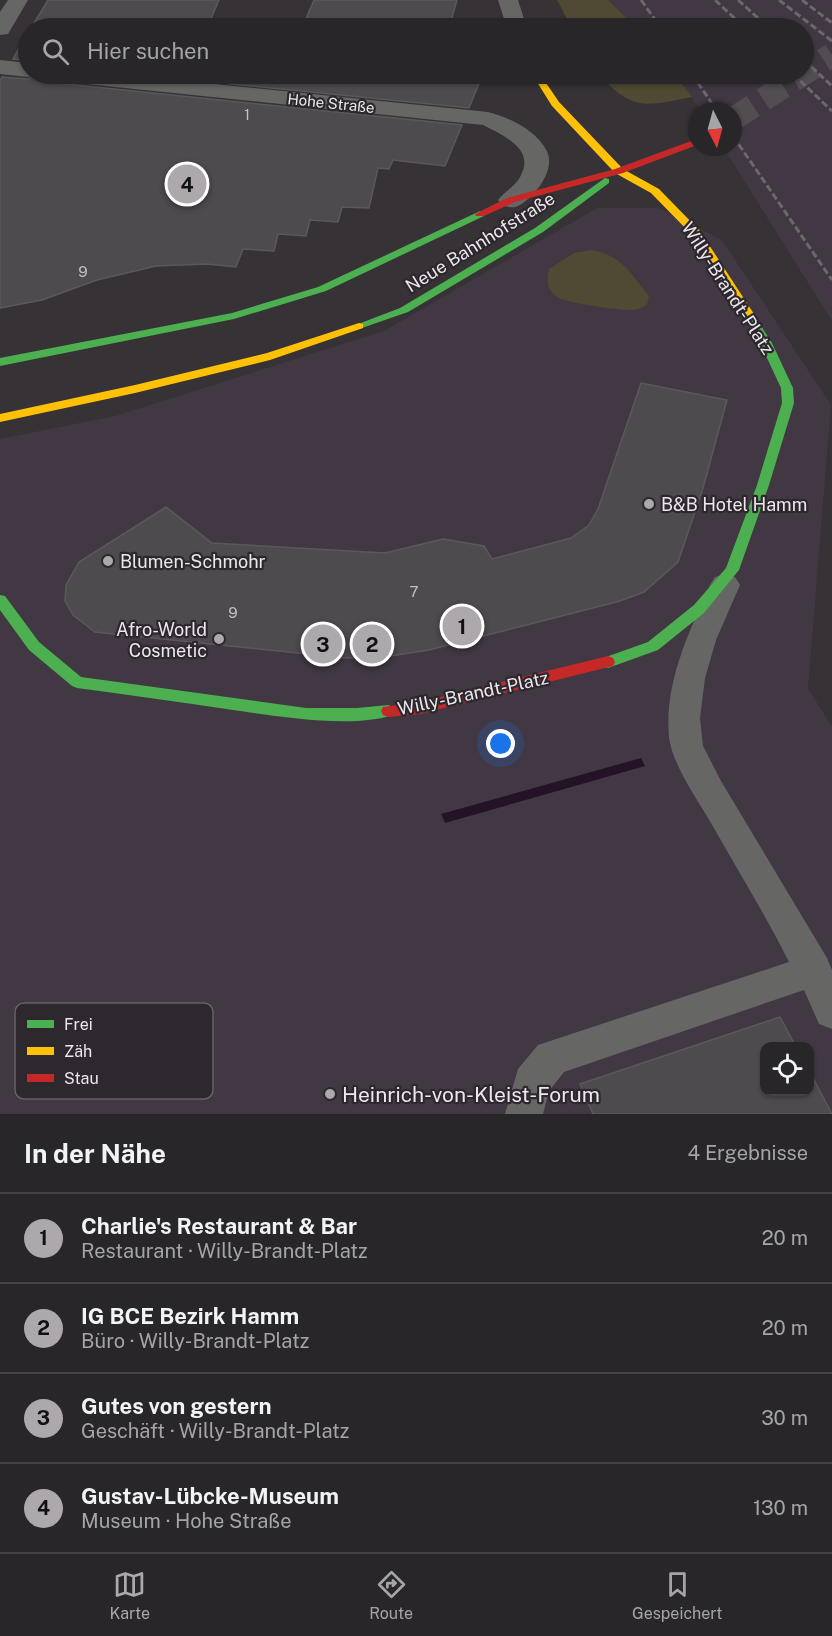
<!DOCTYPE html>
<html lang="de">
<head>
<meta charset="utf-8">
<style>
  :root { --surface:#282628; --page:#302e30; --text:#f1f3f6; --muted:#a5a5a8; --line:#444345; --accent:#aca8ac }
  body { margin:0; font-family:"Public Sans",sans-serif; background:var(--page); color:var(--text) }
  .controls { position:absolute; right:18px; bottom:18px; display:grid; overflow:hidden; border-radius:12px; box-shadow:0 2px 4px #0004 }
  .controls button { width:54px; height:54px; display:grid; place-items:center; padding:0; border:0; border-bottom:2px solid var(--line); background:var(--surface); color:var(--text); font:30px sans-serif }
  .compass { position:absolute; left:688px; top:102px; width:54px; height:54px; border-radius:50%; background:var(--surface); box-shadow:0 2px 4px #0004; rotate:174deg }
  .you { position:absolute; left:501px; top:744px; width:21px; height:21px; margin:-15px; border:4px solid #fff; border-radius:50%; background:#1a73e8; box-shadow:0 0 0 9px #1a73e833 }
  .badge { display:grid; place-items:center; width:39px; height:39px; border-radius:50%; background:var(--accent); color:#111; font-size:20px; font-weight:700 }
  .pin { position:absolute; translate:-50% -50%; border:3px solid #fff; box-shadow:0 2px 6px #0006 }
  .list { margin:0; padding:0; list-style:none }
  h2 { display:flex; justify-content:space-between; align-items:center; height:78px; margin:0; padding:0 24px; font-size:26px }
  h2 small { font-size:20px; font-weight:400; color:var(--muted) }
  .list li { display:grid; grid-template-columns:39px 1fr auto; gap:18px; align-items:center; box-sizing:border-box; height:90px; padding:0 24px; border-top:2px solid var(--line) }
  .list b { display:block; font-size:22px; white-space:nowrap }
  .list p { margin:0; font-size:20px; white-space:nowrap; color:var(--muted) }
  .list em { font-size:20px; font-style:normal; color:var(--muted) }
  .icon { flex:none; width:33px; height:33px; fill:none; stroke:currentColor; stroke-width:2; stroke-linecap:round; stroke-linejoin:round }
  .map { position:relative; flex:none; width:832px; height:1114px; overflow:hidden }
  .search { position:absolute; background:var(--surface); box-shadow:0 2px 4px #0004; left:18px; right:18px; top:18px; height:66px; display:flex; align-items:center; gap:15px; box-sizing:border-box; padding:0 21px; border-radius:33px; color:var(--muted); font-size:22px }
  .sheet { height:438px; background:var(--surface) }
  nav { display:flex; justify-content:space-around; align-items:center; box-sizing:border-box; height:84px; border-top:2px solid var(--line); background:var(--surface); font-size:16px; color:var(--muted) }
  nav a { display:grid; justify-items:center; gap:3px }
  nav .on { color:var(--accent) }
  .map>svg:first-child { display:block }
  .built { fill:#413843; fill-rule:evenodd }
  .green { fill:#504933 }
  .water { fill:#241327 }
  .building { fill:#4e4b4e; stroke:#5b585b; stroke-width:1.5 }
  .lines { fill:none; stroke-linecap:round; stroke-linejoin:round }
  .secondary-tunnel { stroke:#514d51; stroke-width:24; stroke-dasharray:24 12; stroke-linecap:butt }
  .lane { fill:#666665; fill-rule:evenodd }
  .street { fill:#666665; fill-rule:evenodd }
  .fast { fill:#4caf50; fill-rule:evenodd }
  .slow { fill:#ffc107; fill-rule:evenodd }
  .jam { fill:#c62828; fill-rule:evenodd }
  .rail { stroke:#6a6869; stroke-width:3; stroke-dasharray:7 3; stroke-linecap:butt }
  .poi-dot { fill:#aca8ac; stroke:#2d272e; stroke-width:2 }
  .labels { text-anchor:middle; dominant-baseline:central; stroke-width:4.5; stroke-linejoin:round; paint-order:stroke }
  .far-number-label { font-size:14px; fill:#c4c0c4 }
  .far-street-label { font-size:15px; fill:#ebe7ec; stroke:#2d272e }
  .number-label { font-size:15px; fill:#c4c0c4 }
  .street-label { font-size:18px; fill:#ebe7ec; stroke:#2d272e }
  .poi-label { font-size:18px; fill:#ebe7ec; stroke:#2d272e; text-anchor:start }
  .near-poi-label { font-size:21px; fill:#ebe7ec; stroke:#2d272e; text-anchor:start }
  .key { fill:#2d272e; stroke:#666167; stroke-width:1.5 }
  .key-label { font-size:16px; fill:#ebe7ec }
</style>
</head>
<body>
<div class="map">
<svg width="832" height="1114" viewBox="0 0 832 1114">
  <rect width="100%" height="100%" fill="#363236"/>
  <path class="built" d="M 608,0 L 832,0 L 832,321 L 723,147 L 733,147 L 733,111 L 701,111 L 674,74 L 804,74 L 804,28 L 637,28 Z
    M 597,208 L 659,208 L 722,240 L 831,405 L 808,688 L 832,727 L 832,1114 L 0,1114 L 0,439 L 115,416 L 384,331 ZM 764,1046 L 810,1046 L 810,1092 L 764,1092 Z"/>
  <path class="green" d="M 557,0 L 608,0 L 637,28 L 572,28 Z
    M 599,74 L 674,74 L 692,97 C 647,106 632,112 599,74 Z
    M 591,250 C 622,255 630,273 649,296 L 647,305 C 643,307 639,309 634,310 C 621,311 569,303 559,298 C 547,292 546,280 549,269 L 574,253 Z"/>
  <path class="water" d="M 641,758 L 645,766 L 445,823 L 441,814 Z"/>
  <path class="building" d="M 48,0 L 219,0 L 207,28 L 31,28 Z
    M 314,0 L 457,0 L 449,28 L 302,28 Z
    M 28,32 L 28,61 L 13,59 Z
    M 39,74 L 44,74 L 47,80 L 57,83 L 462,125 L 445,166 L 393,160 L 389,169 L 378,168 L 369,208 L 342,207 L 338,222 L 310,220 L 306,236 L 278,234 L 274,251 L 243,249 L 236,267 L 207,264 L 156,266 L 97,280 L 42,300 L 0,308 L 0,81 L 2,77 L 28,79 Z
    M 134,74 L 483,74 L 469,108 Z
    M 641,383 L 727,400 L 703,488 L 678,562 L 644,592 L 620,601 L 429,650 L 384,657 L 346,658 L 95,632 L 73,615 L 65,601 L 66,585 L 79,562 L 166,507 L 212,543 L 385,553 L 443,539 L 484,546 L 492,559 L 571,538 L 589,525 L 598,509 Z
    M 780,1017 L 796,1047 L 765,1047 L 765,1092 L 810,1092 L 810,1072 L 832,1114 L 593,1114 L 580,1084 Z"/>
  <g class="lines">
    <path class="secondary-tunnel" d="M 733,119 L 832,55"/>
    <path class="lane" d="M 725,574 L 735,577 L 740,585 L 716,640 L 705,678 L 700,718 L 703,746 L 721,781 L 827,958 L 832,970 L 832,1029 L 819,1024 L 804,990 L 564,1072 L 549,1091 L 543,1114 L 505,1114 L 518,1069 L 538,1045 L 789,962 C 765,914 737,869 711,823 C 697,799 672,764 669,737 C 664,683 689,632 710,585 L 715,577 Z"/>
    <path class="street" d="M 8,0 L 28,0 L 8,34 L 0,35 L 0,12 Z
      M 498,0 L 518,0 L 527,28 L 507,28 Z
      M 0,60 L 28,63 L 28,74 L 37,74 L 28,77 L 0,74 Z
      M 46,74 L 117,74 L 488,112 C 509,117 540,132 548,154 C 554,172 535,196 520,205 C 514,209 508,207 502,205 L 498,200 C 505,191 517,185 521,175 C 535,148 502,135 483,125 L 57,81 L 49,79 Z"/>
    <path class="fast" d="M 605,178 L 609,179 L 609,183 L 543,232 L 408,312 L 359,329 L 353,326 L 400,308 L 535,228 Z
      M 480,211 L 485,214 L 484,216 L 326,291 L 234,319 L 0,366 L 0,358 L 232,313 L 318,287 Z
      M 748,311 L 752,312 L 772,343 L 793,388 L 794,403 L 769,485 L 739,570 L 704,613 L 658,650 L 608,668 L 603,666 L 601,662 L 603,658 L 648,642 L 694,605 L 726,568 L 757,485 L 782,403 L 781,388 L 760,343 L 742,314 Z
      M 0,595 L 5,596 L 39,642 L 81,677 L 306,708 L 357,708 L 388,705 L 393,707 L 395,711 L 393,715 C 350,729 277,716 233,710 C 181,702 129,695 77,688 L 72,686 L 29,650 L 0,610 Z"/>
    <path class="slow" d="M 532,74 L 540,74 L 559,102 L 623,169 L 659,189 L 700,231 L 754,314 L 752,316 L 744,316 L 692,235 L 651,193 L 615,173 L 552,106 Z
      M 359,323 L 363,324 L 363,328 L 270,360 L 135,393 L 0,422 L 0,414 L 135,385 L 267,353 Z"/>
    <path class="jam" d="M 691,141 L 697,141 L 697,145 L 623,173 L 515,202 L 484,216 L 476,216 L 475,214 L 507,198 L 615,169 Z
      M 608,656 L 613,658 L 615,662 L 613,666 L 420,714 L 388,717 L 383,715 L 381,711 L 383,707 L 420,702 Z"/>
    <path class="rail" d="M 641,0 L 661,28
      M 715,0 L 745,28
      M 738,0 L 769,28
      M 779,0 L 832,41
      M 802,0 L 832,23
      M 804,60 L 832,86
      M 692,74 L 717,111
      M 793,74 L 832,111
      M 733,136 L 832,280"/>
  </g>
  <g class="poi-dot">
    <circle cx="649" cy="504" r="6"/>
    <circle cx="108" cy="561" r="6"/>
    <circle cx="219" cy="639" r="6"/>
    <circle cx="330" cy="1094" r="6"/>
  </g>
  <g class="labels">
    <g class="far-number-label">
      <text x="247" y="115">1</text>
    </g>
    <g class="far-street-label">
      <text transform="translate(331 103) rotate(6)">Hohe Straße</text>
    </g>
    <g class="number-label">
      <text x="83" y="271">9</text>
      <text x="414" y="591">7</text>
      <text x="233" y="612">9</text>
    </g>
    <g class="street-label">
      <text transform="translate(480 242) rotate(-32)">Neue Bahnhofstraße</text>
      <text transform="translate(728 288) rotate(57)">Willy-Brandt-Platz</text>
      <text transform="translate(473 693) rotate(-12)">Willy-Brandt-Platz</text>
    </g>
    <g class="poi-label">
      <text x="661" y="504">B&amp;B Hotel Hamm</text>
      <text x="120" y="561">Blumen-Schmohr</text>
      <text x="207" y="629" text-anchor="end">Afro-World<tspan x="207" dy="21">Cosmetic</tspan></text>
    </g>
    <g class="near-poi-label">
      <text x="342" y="1094">Heinrich-von-Kleist-Forum</text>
    </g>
  </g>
  <rect x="15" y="1003" width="198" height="96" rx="9" class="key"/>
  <rect x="27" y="1020" width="27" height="8" fill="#4caf50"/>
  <rect x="27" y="1047" width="27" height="8" fill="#ffc107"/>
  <rect x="27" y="1074" width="27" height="8" fill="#c62828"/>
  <g class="key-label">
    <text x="64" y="1030">Frei</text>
    <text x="64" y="1057">Zäh</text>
    <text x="64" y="1084">Stau</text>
  </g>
</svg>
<div class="controls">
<button><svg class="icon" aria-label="locate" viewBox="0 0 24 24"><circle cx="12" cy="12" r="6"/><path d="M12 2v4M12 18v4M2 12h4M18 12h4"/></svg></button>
</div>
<svg class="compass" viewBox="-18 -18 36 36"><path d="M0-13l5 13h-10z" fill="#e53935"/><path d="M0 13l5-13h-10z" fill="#a5a5a8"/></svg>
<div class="you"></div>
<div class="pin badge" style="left:462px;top:626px">1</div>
<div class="pin badge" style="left:372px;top:644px">2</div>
<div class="pin badge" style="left:323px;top:644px">3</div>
<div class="pin badge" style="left:187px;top:184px">4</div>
<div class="search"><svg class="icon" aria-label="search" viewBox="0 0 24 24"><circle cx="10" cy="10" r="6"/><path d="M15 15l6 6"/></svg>Hier suchen</div>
</div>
<section class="sheet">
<h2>In der Nähe<small>4 Ergebnisse</small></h2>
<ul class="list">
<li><span class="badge">1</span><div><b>Charlie's Restaurant &amp; Bar</b><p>Restaurant · Willy-Brandt-Platz</p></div><em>20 m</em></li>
<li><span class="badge">2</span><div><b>IG BCE Bezirk Hamm</b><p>Büro · Willy-Brandt-Platz</p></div><em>20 m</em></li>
<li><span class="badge">3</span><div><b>Gutes von gestern</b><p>Geschäft · Willy-Brandt-Platz</p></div><em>30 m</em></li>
<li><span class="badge">4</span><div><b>Gustav-Lübcke-Museum</b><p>Museum · Hohe Straße</p></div><em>130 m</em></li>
</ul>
</section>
<nav>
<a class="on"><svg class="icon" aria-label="map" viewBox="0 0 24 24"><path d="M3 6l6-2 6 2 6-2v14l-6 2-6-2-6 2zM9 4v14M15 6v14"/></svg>Karte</a>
<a><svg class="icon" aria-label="directions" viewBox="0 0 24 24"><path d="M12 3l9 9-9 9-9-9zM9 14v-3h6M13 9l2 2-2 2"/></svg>Route</a>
<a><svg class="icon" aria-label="saved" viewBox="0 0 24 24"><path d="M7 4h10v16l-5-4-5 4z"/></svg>Gespeichert</a>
</nav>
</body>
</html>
